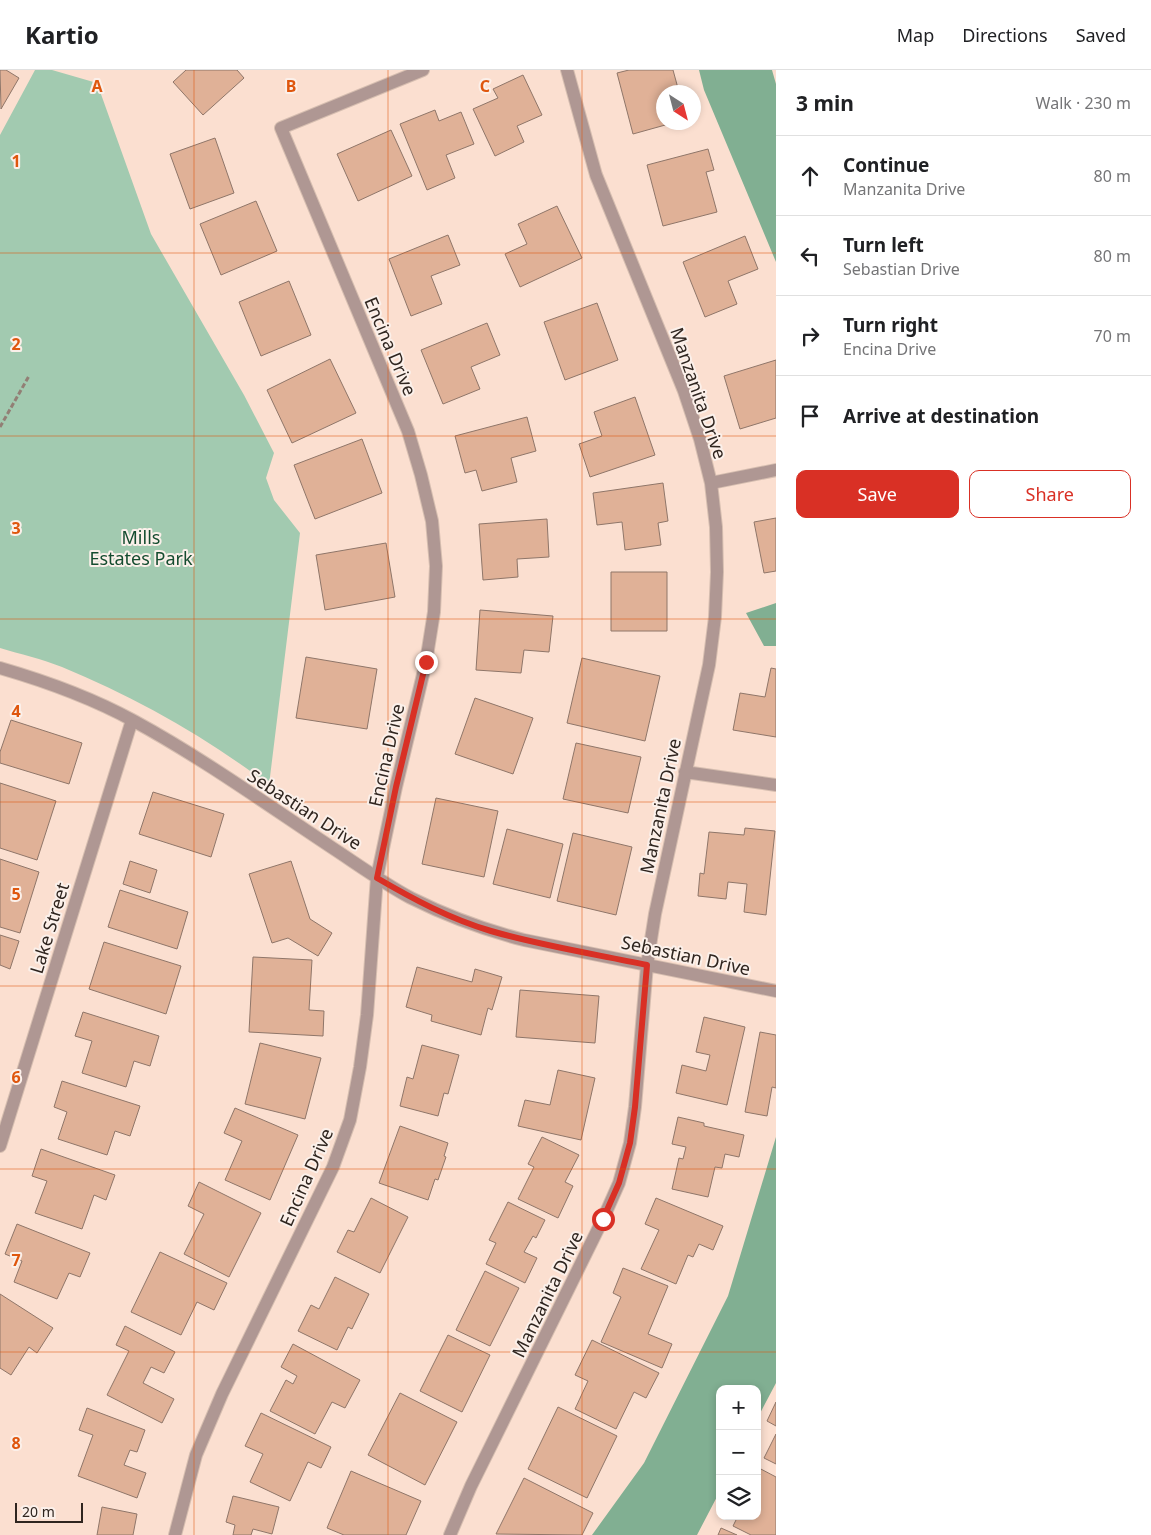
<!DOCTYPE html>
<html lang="en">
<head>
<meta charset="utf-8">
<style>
  :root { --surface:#fff; --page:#f2f2f2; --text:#202124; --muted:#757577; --line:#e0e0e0; --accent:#d93025 }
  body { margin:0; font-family:"Noto Sans",sans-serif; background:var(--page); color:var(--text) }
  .controls { position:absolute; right:15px; bottom:15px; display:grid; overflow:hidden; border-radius:10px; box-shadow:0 2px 8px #0003 }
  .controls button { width:45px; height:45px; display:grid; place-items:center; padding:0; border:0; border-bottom:1px solid var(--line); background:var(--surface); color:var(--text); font:25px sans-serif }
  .compass { position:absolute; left:656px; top:15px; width:45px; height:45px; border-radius:50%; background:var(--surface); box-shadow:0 2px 8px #0003; rotate:144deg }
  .scale { position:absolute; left:15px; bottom:12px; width:68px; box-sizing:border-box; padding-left:5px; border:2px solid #2f251f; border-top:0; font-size:14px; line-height:18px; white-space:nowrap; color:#2f251f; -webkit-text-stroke:4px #fbf0ea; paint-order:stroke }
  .stop { position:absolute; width:15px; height:15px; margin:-11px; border:4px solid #d93025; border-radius:50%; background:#fff }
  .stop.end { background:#d93025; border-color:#fff; box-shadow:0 1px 5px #0008 }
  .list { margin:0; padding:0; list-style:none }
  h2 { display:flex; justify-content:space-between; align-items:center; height:65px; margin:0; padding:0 20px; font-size:21px }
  h2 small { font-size:16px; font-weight:400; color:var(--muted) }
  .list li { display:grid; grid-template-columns:32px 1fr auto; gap:15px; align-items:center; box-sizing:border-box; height:80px; padding:0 20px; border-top:1px solid var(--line) }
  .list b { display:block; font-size:19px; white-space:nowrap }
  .list p { margin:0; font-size:16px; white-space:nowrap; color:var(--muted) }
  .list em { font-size:16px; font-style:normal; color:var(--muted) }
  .actions { display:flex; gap:10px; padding:15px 20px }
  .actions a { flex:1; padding:11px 0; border:1px solid var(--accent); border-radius:10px; text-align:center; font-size:18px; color:var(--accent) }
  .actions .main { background:var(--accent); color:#fff }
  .icon { flex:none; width:28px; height:28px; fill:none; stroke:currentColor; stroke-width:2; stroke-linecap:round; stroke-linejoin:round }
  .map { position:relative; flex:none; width:776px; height:1465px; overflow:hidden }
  header { display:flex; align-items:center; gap:30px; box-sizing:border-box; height:70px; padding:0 25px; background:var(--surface); border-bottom:1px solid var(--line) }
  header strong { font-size:24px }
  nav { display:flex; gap:28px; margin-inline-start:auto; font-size:18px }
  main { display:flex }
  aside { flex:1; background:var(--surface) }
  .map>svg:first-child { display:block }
  .green { fill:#a2cab0 }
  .forest { fill:#81af92 }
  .building { fill:#e0b197; stroke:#8f7669 }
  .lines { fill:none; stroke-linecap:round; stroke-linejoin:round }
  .minor-casing { stroke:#d6beb0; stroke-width:14 }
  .path { stroke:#927f75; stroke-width:3; stroke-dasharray:5 2.5; stroke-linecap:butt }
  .minor { stroke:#af9793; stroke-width:12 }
  .route { stroke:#d93025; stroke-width:6 }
  .grid { fill:none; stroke:#df560d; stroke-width:1; stroke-opacity:0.55 }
  .labels { text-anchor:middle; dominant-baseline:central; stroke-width:4; stroke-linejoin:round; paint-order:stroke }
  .street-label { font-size:18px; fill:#2f251f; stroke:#fbf0ea }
  .park-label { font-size:18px; fill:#144c2f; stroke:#fbf0ea }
  .grid-label { font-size:16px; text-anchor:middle; font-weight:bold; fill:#df560d; stroke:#fbf0ea; stroke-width:4; stroke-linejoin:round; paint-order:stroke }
</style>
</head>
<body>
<header>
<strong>Kartio</strong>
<nav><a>Map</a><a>Directions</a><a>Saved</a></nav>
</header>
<main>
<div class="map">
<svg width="776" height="1465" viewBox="0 0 776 1465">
  <rect width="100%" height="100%" fill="#fbdfd0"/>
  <path class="green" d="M 35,0 L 52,0 L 97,13 L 151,164 L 244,325 L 274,383 L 266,408 L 274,430 L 300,463 L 269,715 C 206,667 135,627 62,597 C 42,589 20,584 0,578 L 0,65 Z"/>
  <path class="forest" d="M 699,0 L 772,0 L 776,14 L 776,192 L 704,20 Z
    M 776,533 L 776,576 L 764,576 L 746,543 Z
    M 776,1067 L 776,1313 L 757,1349 L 757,1319 L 720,1319 L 720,1421 L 697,1465 L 592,1465 L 644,1393 L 728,1226 Z"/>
  <path class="building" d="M 0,0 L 6,0 L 19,8 L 1,39 Z
    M 186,0 L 237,0 L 244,8 L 203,45 L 173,12 Z
    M 629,0 L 673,0 L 679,22 L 664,22 L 664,52 L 676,52 L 633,64 L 617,3 Z
    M 523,5 L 542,45 L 517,56 L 524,72 L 495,86 L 473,39 L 498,28 L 493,19 Z
    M 435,40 L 439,51 L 461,42 L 474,74 L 446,85 L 455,108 L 427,120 L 400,54 Z
    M 391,60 L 412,106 L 358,131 L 337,84 Z
    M 215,68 L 234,123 L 190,139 L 170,84 Z
    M 708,79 L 714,100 L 706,102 L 717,142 L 663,156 L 647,95 Z
    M 256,131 L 277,181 L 221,205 L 200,154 Z
    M 557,136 L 582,188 L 520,217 L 505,184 L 527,174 L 518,154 Z
    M 448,165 L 460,195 L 431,206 L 442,234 L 411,246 L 389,189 Z
    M 745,166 L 758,199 L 728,211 L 737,234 L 705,247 L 683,192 Z
    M 289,211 L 311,265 L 261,286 L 239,232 Z
    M 597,233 L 618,290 L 565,310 L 544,252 Z
    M 487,253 L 500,285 L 471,297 L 480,319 L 443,334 L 421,280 Z
    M 330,289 L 356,343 L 292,373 L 267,320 Z
    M 776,290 L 776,348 L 740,359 L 724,306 Z
    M 635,327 L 655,385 L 590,407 L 579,374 L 602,366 L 594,342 Z
    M 527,347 L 536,381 L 511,388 L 517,412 L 482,421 L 476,400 L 465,403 L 455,366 Z
    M 362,369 L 382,423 L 315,449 L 294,395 Z
    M 663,413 L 668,451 L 658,453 L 661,475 L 625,480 L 622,452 L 597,455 L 593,423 Z
    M 776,448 L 776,501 L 764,503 L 754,452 Z
    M 547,449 L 549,487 L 517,489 L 518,507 L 483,510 L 479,454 Z
    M 386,473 L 395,527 L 325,540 L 316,485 Z
    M 611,502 L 667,502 L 667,561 L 611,561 Z
    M 480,540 L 553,546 L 549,582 L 524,580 L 521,603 L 476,600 Z
    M 306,587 L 377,599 L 367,659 L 296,648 Z
    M 582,588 L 660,606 L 645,671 L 567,653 Z
    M 771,598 L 776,599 L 776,667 L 733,660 L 740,623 L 765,627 Z
    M 475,628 L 533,648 L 513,704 L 455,684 Z
    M 11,650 L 82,673 L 69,714 L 0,693 L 0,682 Z
    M 576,673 L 641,687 L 628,743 L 563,729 Z
    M 0,713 L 56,731 L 37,790 L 0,778 Z
    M 153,722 L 224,744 L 211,787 L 139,764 Z
    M 436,728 L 498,741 L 484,807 L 422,794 Z
    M 745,758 L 775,761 L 766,845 L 744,842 L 747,814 L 728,812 L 726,829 L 698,826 L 700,803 L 704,804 L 709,762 L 744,765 Z
    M 507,759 L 563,774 L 550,828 L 493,814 Z
    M 573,763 L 632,777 L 616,845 L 557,831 Z
    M 0,789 L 39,802 L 20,863 L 0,857 Z
    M 130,791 L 157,800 L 150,823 L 123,814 Z
    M 291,791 L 310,849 L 332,863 L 318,886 L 288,868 L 272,873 L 249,804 Z
    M 120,820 L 188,842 L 177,879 L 108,857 Z
    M 0,865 L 19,871 L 10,899 L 0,895 Z
    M 104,872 L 181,896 L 166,944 L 89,919 Z
    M 253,887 L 312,890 L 309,940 L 324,941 L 323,966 L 249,962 Z
    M 417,897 L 472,912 L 475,899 L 502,907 L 492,940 L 488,938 L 481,965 L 431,951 L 432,945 L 406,937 Z
    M 520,920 L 599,926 L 595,973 L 516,967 Z
    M 83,942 L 159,966 L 150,996 L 134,991 L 126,1017 L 82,1003 L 92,971 L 75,966 Z
    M 704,947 L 745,957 L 727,1035 L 676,1023 L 682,995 L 706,1001 L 710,985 L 696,982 Z
    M 760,962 L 776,965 L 776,1018 L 772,1017 L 767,1046 L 745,1042 Z
    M 260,973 L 321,988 L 305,1049 L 245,1034 Z
    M 422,975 L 459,985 L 448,1024 L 444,1023 L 438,1046 L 400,1036 L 407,1007 L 413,1009 Z
    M 558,1000 L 595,1008 L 581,1070 L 518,1056 L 525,1030 L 550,1035 Z
    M 62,1011 L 140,1036 L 130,1066 L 115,1061 L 107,1085 L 58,1069 L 67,1042 L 54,1037 Z
    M 235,1038 L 298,1065 L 270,1130 L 225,1110 L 242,1071 L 224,1063 Z
    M 678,1047 L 704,1053 L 704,1056 L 744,1065 L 739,1087 L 725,1084 L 722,1098 L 715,1097 L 708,1127 L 672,1119 L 679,1088 L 683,1089 L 686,1077 L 672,1074 Z
    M 400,1056 L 448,1073 L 444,1086 L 446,1087 L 438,1110 L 435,1109 L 428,1130 L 379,1113 Z
    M 542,1067 L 579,1085 L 565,1112 L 573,1116 L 558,1148 L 518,1129 L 534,1097 L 528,1094 Z
    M 41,1079 L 115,1105 L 106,1130 L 94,1125 L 82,1159 L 35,1143 L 47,1111 L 32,1106 Z
    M 199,1112 L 261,1143 L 229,1207 L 184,1184 L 204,1144 L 188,1136 Z
    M 371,1128 L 408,1147 L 380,1203 L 337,1182 L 348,1160 L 354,1162 Z
    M 656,1128 L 723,1156 L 713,1180 L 699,1174 L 693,1187 L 688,1185 L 676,1214 L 641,1199 L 659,1160 L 645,1154 Z
    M 508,1132 L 545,1150 L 536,1168 L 533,1166 L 524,1182 L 537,1188 L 525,1213 L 486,1194 L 496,1173 L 489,1170 Z
    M 17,1154 L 90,1183 L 80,1207 L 69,1203 L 57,1229 L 14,1212 L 22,1191 L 5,1184 Z
    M 160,1182 L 227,1213 L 214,1240 L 197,1232 L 181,1265 L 131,1242 Z
    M 623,1198 L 668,1216 L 648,1264 L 672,1274 L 662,1298 L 601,1272 L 621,1227 L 613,1223 Z
    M 485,1201 L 519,1218 L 490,1276 L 456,1260 Z
    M 335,1207 L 369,1224 L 352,1259 L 348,1257 L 337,1280 L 298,1261 L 311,1235 L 319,1239 Z
    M 0,1224 L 53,1258 L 37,1283 L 29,1277 L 11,1305 L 0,1298 Z
    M 125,1256 L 175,1282 L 164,1303 L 151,1297 L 143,1313 L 174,1329 L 162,1353 L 107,1325 L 129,1281 L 116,1275 Z
    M 448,1265 L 490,1285 L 462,1342 L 420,1321 Z
    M 592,1270 L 659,1303 L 646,1328 L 634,1322 L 616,1359 L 575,1339 L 588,1311 L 575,1305 Z
    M 293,1274 L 360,1310 L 345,1338 L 332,1332 L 315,1364 L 270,1341 L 286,1310 L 293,1314 L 297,1306 L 281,1297 Z
    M 400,1323 L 457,1352 L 425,1415 L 368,1385 Z
    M 776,1332 L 776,1356 L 767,1351 Z
    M 558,1337 L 617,1366 L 587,1428 L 528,1399 Z
    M 87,1338 L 145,1360 L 137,1382 L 130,1380 L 124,1395 L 146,1403 L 137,1428 L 78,1406 L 93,1365 L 79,1360 Z
    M 261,1343 L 331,1377 L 321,1398 L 308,1392 L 290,1431 L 250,1412 L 263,1384 L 245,1376 Z
    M 776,1364 L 776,1394 L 764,1388 Z
    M 757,1397 L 776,1407 L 776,1465 L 751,1465 L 733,1456 L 738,1446 L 757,1446 Z
    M 351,1401 L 421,1431 L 406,1465 L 344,1465 L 327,1458 Z
    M 524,1408 L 593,1443 L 582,1465 L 496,1464 Z
    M 233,1426 L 279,1437 L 272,1464 L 253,1459 L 251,1465 L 233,1465 L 235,1455 L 226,1452 Z
    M 102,1437 L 137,1444 L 133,1465 L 97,1465 Z
    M 721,1458 L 737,1465 L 718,1465 Z"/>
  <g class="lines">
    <defs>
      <path id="minor" d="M 711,413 L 776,400
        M 0,598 C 45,611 92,628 134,651 C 202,688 266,734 331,777 C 357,794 383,813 411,828 C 447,846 485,860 524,870 L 776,921
        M 685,702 L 776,715
        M 0,1076 L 132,650
        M 175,1465 L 196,1385 L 222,1324 L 333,1097 L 350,1050 L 360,997 L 367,945 L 377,807 L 396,717 L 426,592 L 434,542 L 436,496 L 432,451 L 421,405 L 408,361 L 281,58 L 423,0
        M 450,1465 L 471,1416 L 603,1149 L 619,1113 L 630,1073 L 635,1037 L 647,895 L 655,844 L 709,595 L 715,547 L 717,502 L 716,457 L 711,413 L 700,369 L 684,321 L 596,105 L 567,0"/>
    </defs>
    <use href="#minor" class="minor-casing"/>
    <path class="path" d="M 0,357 L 29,306"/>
    <use href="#minor" class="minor"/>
  </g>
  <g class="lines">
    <path class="route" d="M 426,592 L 396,717 L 377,808 C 413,829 450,849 491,861 C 542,876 595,884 647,895 L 635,1037 L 630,1073 L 619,1113 L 603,1149"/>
  </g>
  <path class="grid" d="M 194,0 L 194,1465M 388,0 L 388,1465M 582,0 L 582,1465M 0,183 L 776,183M 0,366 L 776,366M 0,549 L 776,549M 0,732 L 776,732M 0,916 L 776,916M 0,1099 L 776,1099M 0,1282 L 776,1282"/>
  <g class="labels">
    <g class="street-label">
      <text transform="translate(391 276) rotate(67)">Encina Drive</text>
      <text transform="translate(699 323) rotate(71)">Manzanita Drive</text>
      <text transform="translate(386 685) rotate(-77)">Encina Drive</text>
      <text transform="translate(660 736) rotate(-78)">Manzanita Drive</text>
      <text transform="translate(305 739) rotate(33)">Sebastian Drive</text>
      <text transform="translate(49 858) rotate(-73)">Lake Street</text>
      <text transform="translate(686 885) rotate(12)">Sebastian Drive</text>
      <text transform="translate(306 1107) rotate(-66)">Encina Drive</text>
      <text transform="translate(547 1224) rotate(-64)">Manzanita Drive</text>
    </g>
    <g class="park-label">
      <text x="141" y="467">Mills<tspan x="141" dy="21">Estates Park</tspan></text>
    </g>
  </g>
  <g class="grid-label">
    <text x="97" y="22">A</text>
    <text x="291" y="22">B</text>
    <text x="485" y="22">C</text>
    <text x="16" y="97">1</text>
    <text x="16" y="280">2</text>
    <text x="16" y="464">3</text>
    <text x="16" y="647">4</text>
    <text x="16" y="830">5</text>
    <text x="16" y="1013">6</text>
    <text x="16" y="1196">7</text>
    <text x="16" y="1379">8</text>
  </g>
</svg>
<div class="controls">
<button>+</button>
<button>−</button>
<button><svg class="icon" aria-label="layers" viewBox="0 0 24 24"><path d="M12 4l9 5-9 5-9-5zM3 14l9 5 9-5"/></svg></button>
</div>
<svg class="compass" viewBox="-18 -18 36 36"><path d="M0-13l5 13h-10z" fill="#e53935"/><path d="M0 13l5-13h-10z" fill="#757577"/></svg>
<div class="scale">20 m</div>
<div class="stop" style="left:603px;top:1149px"></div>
<div class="stop end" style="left:426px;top:592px"></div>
</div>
<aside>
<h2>3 min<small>Walk · 230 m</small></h2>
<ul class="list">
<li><svg class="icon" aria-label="ahead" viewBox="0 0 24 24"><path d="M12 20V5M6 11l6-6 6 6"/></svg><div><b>Continue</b><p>Manzanita Drive</p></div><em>80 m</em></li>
<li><svg class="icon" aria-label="left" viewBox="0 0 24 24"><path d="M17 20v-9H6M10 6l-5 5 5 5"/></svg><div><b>Turn left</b><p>Sebastian Drive</p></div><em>80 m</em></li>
<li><svg class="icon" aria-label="right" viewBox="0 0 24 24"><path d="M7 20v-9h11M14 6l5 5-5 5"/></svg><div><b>Turn right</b><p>Encina Drive</p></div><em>70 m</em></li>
<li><svg class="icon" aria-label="arrive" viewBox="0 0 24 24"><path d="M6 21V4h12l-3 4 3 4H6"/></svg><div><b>Arrive at destination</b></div></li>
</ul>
<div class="actions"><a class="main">Save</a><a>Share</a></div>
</aside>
</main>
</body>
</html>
